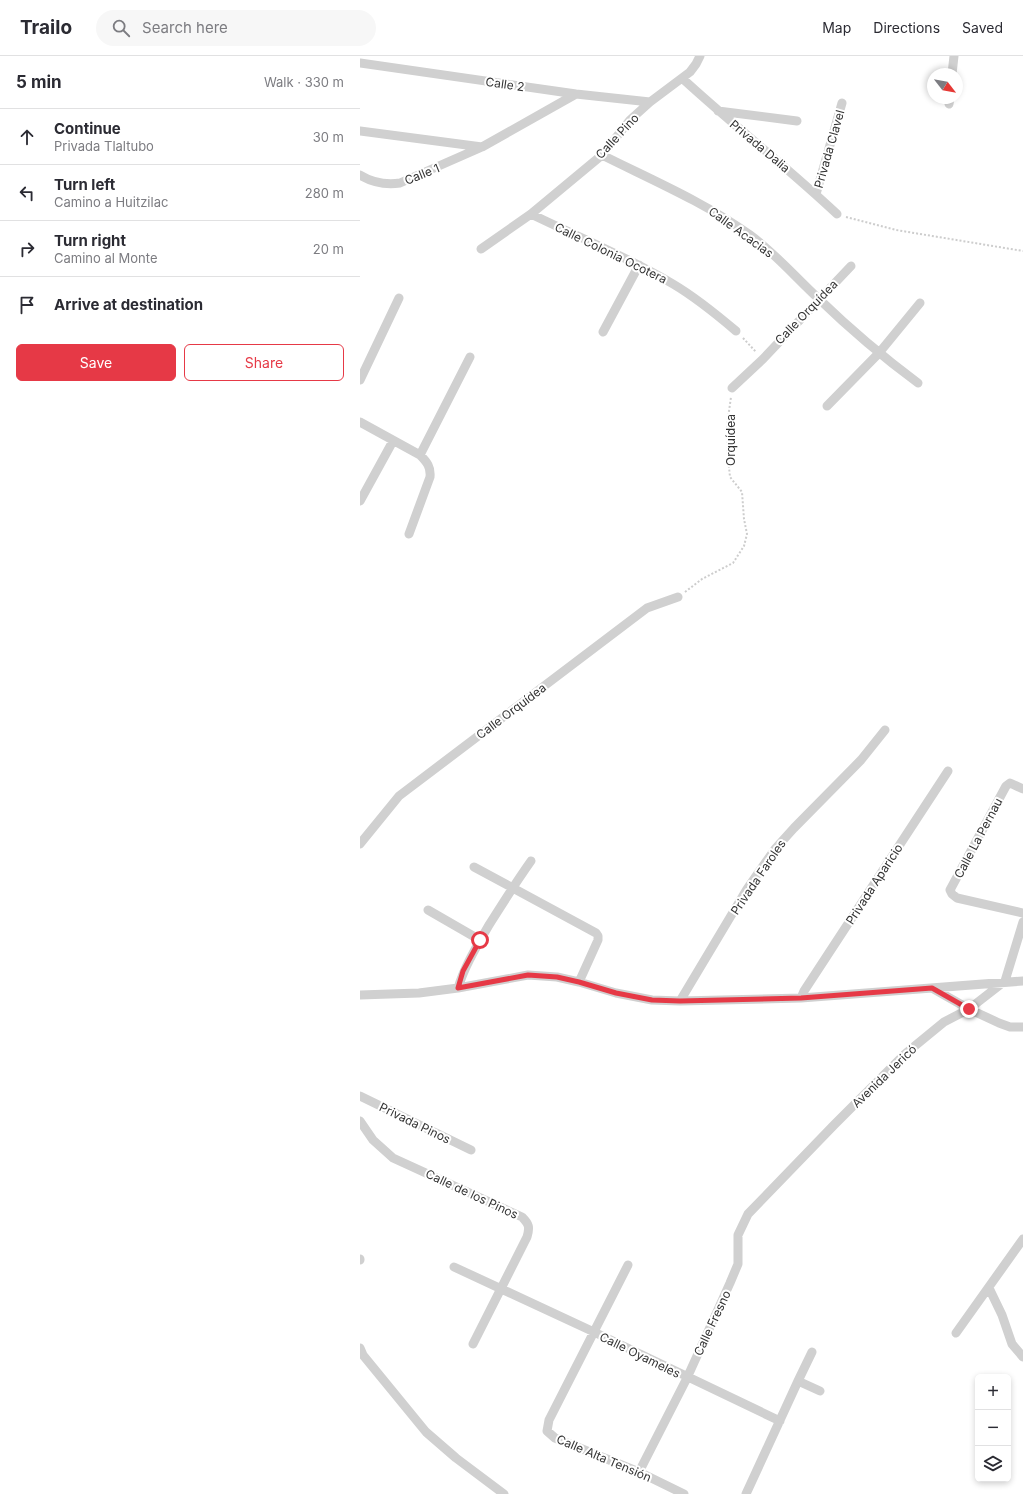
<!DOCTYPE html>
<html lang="en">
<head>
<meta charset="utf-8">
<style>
  :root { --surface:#fff; --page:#f7f7f7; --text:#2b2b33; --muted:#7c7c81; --line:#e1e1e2; --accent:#e63946 }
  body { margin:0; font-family:Inter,sans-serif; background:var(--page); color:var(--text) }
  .controls { position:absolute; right:12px; bottom:12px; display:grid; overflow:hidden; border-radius:6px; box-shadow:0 2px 6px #0003 }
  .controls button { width:36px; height:36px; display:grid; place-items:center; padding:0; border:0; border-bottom:1px solid var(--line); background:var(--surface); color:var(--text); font:20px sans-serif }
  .compass { position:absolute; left:567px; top:12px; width:36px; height:36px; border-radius:50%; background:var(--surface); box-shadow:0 2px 6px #0003; rotate:121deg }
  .stop { position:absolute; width:12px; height:12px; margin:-9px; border:3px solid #e63946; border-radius:50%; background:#fff }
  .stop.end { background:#e63946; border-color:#fff; box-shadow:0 1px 4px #0008 }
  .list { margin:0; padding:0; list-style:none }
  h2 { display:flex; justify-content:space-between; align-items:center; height:52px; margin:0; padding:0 16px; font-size:17px }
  h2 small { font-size:13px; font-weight:400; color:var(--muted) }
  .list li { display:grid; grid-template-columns:26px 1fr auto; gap:12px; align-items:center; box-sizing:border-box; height:56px; padding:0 16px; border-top:1px solid var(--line) }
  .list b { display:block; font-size:15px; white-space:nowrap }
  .list p { margin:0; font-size:13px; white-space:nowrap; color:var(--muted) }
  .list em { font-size:13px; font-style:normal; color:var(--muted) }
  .actions { display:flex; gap:8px; padding:12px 16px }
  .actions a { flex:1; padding:9px 0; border:1px solid var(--accent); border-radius:6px; text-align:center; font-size:14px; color:var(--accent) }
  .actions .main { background:var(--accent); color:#fff }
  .icon { flex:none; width:22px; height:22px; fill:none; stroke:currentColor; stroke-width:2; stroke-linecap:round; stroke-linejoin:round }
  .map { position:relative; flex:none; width:663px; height:1438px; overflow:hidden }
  header { display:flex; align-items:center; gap:24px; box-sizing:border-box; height:56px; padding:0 20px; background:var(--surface); border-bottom:1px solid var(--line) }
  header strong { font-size:19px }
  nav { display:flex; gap:22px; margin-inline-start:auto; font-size:14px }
  .search { width:280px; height:36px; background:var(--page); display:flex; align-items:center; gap:10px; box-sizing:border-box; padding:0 14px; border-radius:22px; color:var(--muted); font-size:15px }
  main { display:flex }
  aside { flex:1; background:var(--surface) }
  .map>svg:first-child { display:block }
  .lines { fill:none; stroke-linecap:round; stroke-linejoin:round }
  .path { stroke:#cdcdcd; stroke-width:2; stroke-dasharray:2 2; stroke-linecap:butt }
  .street { stroke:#d0d0d0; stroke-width:9 }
  .route { stroke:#e63946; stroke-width:5 }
  .labels { text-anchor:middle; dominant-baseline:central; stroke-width:4; stroke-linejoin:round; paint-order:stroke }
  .street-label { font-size:12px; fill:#333; stroke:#fff }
</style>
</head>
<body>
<header>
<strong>Trailo</strong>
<div class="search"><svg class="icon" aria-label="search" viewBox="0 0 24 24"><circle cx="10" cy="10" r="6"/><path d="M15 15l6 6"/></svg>Search here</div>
<nav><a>Map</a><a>Directions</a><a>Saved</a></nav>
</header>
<main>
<aside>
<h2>5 min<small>Walk · 330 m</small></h2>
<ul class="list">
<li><svg class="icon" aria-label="ahead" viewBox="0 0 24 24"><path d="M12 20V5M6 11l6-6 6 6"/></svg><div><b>Continue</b><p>Privada Tlaltubo</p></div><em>30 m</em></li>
<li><svg class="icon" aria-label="left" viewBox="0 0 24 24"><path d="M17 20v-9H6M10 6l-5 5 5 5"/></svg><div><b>Turn left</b><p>Camino a Huitzilac</p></div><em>280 m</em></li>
<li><svg class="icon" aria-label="right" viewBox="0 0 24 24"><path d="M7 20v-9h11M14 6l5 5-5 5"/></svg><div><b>Turn right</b><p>Camino al Monte</p></div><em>20 m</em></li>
<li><svg class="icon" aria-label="arrive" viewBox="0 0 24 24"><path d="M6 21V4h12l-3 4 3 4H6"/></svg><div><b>Arrive at destination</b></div></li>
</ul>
<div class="actions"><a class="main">Save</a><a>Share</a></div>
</aside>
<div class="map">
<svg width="663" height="1438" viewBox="0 0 663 1438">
  <rect width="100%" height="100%" fill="#fff"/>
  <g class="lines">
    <path class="path" d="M 486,161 L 536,174 L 663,195
      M 383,282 L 396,296
      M 325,536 L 342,523 L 373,507 L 384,490 L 387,478 L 384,463 L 382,436 L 370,421 L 367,392 L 367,369 L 371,341"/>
    <path class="street" d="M 0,7 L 216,38 L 290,46
      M 592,18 L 594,0
      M 323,23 C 373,69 427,111 477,158
      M 589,48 L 590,42
      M 358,55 L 437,65
      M 0,75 L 122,91
      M 242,99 C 292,124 344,146 390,179 C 416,198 436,222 459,243 C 490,273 523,301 558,327
      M 0,119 C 13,127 25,129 40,127 L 122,91 L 216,38
      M 456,138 L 482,47
      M 171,158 C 218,181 268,201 313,228 C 335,241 356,258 376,275
      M 121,193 L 171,158 L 242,99 L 270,64 L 290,46 L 330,16 L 336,8 L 340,0
      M 243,276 L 279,209
      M 0,324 L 39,242
      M 372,332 L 403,303 L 491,210
      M 467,350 L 519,297 L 560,247
      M 0,366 L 60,399 C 67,406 71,411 70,421 L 49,478
      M 60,399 L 110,301
      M 0,445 L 33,385
      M 663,733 L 650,727 L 646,730 L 590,834 L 592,838 L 597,842 L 663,857
      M 0,788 L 39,740 L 287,552 L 318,541
      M 114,811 L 236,877 L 238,880 L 238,884 L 219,926
      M 68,854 L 120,884
      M 98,932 C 105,909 117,890 129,869 C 143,847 156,826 171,805
      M 572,932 L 609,953 L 639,967 L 650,971 L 663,971
      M 0,939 L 59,937 L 98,932 L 168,919 L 197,921 L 219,926 L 256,937 L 292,944 L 320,945 L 441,942 L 663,925
      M 441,942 L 444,935 L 588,715
      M 320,945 L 387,833 L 415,793 L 434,772 L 501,704 L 525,674
      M 0,1040 L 111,1094
      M 0,1065 L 13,1084 L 33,1102 L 162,1161 C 169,1168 170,1171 167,1181 L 113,1288
      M 0,1204 L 0,1203
      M 268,1209 L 189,1364 L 187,1375 L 195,1382 L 279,1416 L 324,1438
      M 94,1211 L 234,1276 L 420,1365
      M 629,1232 L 642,1259 L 652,1288 L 663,1301
      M 596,1277 L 663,1183
      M 0,1292 L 3,1299 L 66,1376 L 96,1402 L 144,1438
      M 438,1325 L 460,1335
      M 279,1416 L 327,1322 L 370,1227 L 378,1208 L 378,1179 L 388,1158 L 474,1069 L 545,998 L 584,966 L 609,953 L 645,925 L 663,866
      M 386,1438 L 438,1325 L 452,1296"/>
  </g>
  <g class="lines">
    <path class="route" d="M 120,884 L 103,915 L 98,932 L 168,919 L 197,921 L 219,926 L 256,937 L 292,944 L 320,945 L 441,942 L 572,932 L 609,953"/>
  </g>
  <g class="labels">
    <g class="street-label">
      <text transform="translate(145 28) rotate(8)">Calle 2</text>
      <text transform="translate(257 80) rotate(-47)">Calle Pino</text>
      <text transform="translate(400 90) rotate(40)">Privada Dalia</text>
      <text transform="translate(469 93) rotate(-74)">Privada Clavel</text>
      <text transform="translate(62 118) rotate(-22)">Calle 1</text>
      <text transform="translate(381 176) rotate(36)">Calle Acacias</text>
      <text transform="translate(251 197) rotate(26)">Calle Colonia Ocotera</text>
      <text transform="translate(446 256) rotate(-46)">Calle Orquídea</text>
      <text transform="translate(370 384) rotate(-90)">Orquídea</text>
      <text transform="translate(151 655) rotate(-37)">Calle Orquídea</text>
      <text transform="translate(618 782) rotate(-62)">Calle La Pernau</text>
      <text transform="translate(398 821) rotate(-56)">Privada Faroles</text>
      <text transform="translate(514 828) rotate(-57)">Privada Aparicio</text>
      <text transform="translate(524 1020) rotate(-44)">Avenida Jericó</text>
      <text transform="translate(55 1067) rotate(26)">Privada Pinos</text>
      <text transform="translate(112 1138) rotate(25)">Calle de los Pinos</text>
      <text transform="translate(352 1267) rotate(-65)">Calle Fresno</text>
      <text transform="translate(280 1299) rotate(26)">Calle Oyameles</text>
      <text transform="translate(244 1402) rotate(23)">Calle Alta Tensión</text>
    </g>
  </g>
</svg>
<div class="controls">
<button>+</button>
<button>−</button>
<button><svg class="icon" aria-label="layers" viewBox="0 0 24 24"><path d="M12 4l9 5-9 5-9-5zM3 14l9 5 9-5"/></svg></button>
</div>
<svg class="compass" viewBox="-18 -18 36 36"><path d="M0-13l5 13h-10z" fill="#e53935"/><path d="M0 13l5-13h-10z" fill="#7c7c81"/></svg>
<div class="stop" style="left:120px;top:884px"></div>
<div class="stop end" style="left:609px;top:953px"></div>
</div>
</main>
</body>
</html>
